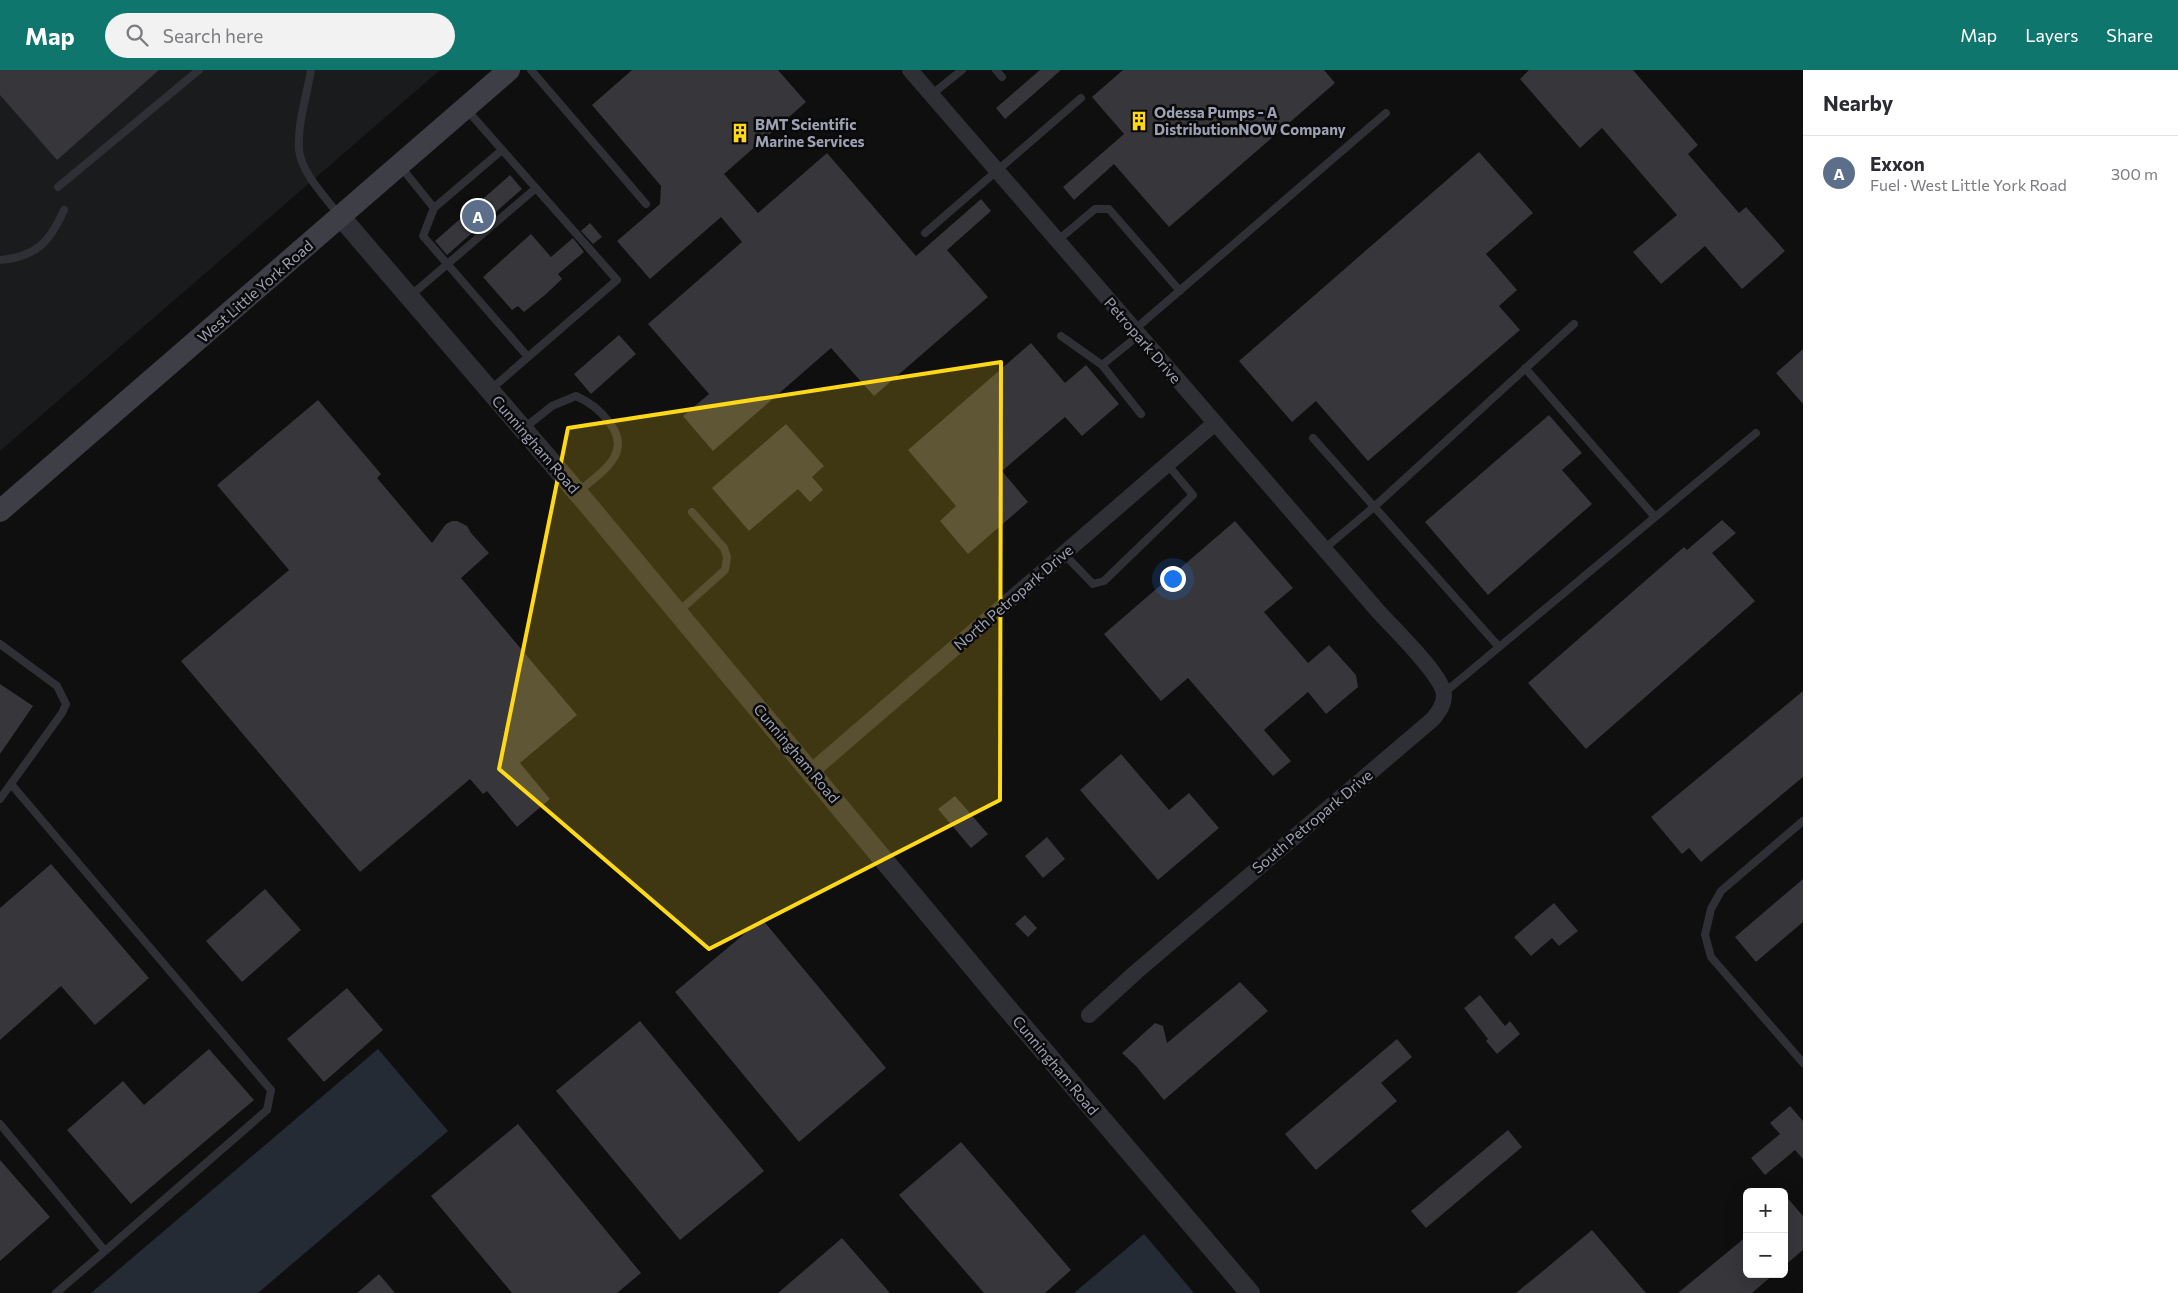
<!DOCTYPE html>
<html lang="en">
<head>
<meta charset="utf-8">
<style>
  :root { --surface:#fff; --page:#f2f2f3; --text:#2b2b33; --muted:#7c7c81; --line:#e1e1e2; --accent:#0f766e }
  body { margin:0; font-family:Commissioner,sans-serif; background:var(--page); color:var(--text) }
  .controls { position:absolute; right:15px; bottom:15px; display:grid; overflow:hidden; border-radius:8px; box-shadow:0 5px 20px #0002 }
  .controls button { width:45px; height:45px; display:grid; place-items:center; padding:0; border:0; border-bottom:1px solid var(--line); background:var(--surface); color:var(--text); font:25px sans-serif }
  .you { position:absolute; left:1172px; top:508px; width:18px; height:18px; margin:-12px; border:4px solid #fff; border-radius:50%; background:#1a73e8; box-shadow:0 0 0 8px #1a73e833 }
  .badge { display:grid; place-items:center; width:32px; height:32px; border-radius:50%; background:var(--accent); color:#fff; font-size:16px; font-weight:700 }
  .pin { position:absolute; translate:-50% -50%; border:2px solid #fff; box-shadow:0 1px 5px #0006 }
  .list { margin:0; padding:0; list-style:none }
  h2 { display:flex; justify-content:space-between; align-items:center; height:65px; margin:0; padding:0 20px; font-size:21px }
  h2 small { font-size:16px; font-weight:400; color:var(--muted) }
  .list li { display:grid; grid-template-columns:32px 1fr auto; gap:15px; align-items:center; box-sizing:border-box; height:75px; padding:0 20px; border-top:1px solid var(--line) }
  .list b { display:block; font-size:19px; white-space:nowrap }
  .list p { margin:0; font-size:16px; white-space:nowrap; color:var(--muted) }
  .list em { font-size:16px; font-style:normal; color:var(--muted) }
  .icon { flex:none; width:28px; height:28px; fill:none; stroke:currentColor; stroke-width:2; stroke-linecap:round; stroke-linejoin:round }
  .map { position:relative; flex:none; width:1803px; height:1223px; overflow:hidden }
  header { display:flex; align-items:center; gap:30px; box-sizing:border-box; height:70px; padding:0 25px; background:var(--accent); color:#fff }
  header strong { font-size:24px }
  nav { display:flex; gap:28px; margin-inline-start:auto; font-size:18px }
  .search { width:350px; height:45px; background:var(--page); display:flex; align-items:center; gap:12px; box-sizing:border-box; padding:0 18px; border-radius:28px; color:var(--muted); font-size:19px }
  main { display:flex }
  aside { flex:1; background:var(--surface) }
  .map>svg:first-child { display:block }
  .built { fill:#1a1b1d }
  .water { fill:#242b35 }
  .building { fill:#36363b }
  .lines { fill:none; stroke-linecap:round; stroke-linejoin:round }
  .service { stroke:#2f2f36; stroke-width:8 }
  .minor { stroke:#2f2f36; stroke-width:16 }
  .tertiary { stroke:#2f2f36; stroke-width:20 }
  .secondary { stroke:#3d3e46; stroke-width:22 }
  .marked { fill:#ffd918; fill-opacity:0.2; stroke:#ffd918; stroke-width:4; stroke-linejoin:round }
  .labels { text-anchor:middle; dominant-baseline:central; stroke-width:5; stroke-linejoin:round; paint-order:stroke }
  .poi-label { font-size:15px; font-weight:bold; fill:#9ea1b3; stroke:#0a0a0b; text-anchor:start }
  .street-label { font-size:15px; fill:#9ea1b3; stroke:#0a0a0b }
</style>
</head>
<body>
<header>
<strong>Map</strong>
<div class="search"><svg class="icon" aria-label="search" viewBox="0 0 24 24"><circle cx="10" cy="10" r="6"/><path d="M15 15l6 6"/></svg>Search here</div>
<nav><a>Map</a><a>Layers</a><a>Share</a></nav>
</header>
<main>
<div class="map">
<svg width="1803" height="1223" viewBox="0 0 1803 1223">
  <rect width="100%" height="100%" fill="#0f0f10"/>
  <path class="built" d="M 0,0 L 440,0 L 0,381 Z"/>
  <path class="water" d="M 378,979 L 448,1061 L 258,1223 L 91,1223 Z
    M 1144,1164 L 1194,1223 L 1074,1223 Z"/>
  <path class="building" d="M 0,0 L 159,0 L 57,90 L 0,25 Z
    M 632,0 L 778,0 L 806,32 L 724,104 L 758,143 L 827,83 L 916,186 L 981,129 L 991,141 L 947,180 L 988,227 L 874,326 L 831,278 L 713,381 L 683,346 L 709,324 L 648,254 L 742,172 L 721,147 L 650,209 L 617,171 L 660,134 L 661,116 L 592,35 Z
    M 1040,0 L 1061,0 L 1005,49 L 996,38 Z
    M 1123,0 L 1324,0 L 1335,13 L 1169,157 L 1114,94 L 1074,130 L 1063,117 L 1124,64 L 1092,27 Z
    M 1529,0 L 1633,0 L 1698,75 L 1688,84 L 1739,143 L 1746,137 L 1785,181 L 1742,219 L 1705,176 L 1661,214 L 1633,182 L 1677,145 L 1602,58 L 1580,78 L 1520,9 Z
    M 1479,82 L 1533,143 L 1486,184 L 1517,220 L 1499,236 L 1520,260 L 1368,391 L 1316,331 L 1292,352 L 1239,291 Z
    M 510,105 L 522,119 L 447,185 L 435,171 Z
    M 590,153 L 602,167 L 593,174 L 581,161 Z
    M 531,164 L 551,187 L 573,168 L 584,182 L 558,204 L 562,209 L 545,225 L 524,242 L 518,236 L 512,240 L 483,207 Z
    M 619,265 L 636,284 L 591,324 L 574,304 Z
    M 1031,273 L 1065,313 L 1086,295 L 1119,334 L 1082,366 L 1065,347 L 1002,401 L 1028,432 L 968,484 L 940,451 L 956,436 L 908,380 Z
    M 1803,279 L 1803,334 L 1776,303 Z
    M 318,330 L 381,404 L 377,408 L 432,473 L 446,454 L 452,451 L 457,451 L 467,456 L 471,463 L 489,483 L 461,508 L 577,645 L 520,693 L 550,729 L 517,757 L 487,721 L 483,724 L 470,709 L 360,802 L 181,591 L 289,500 L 217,415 Z
    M 1549,345 L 1582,383 L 1562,400 L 1592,434 L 1488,525 L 1425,452 Z
    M 786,354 L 824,396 L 812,407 L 823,420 L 810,432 L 798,419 L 749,461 L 712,418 Z
    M 1722,450 L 1736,463 L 1712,483 L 1755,531 L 1586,679 L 1528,613 L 1684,477 L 1687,480 Z
    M 1235,451 L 1293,518 L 1264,542 L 1308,593 L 1329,575 L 1356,605 L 1358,617 L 1326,644 L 1308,622 L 1264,660 L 1291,691 L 1273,706 L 1188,608 L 1161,631 L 1104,564 Z
    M 0,614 L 33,636 L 0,684 Z
    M 1803,621 L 1803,707 L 1701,792 L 1689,778 L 1682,784 L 1651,747 Z
    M 1121,684 L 1169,740 L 1189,723 L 1219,758 L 1158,810 L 1080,720 Z
    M 955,726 L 988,764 L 971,778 L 938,739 Z
    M 1047,767 L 1065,789 L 1043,808 L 1025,786 Z
    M 51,794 L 149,908 L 95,955 L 61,916 L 0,970 L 0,838 Z
    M 1803,809 L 1803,852 L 1756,892 L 1735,867 Z
    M 265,819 L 301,860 L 242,912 L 206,871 Z
    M 1554,833 L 1578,861 L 1559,876 L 1552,868 L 1531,886 L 1514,867 Z
    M 1025,845 L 1037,858 L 1028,867 L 1015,854 Z
    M 762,849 L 886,998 L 799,1072 L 675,922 Z
    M 1240,912 L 1268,941 L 1164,1030 L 1136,996 L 1122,983 L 1155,953 L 1163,956 L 1167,973 Z
    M 347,918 L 383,960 L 324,1012 L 287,969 Z
    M 1480,925 L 1505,956 L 1510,951 L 1520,964 L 1497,984 L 1486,971 L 1488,969 L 1464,938 Z
    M 640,951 L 764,1101 L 680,1170 L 556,1021 Z
    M 1397,969 L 1412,987 L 1381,1013 L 1397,1031 L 1316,1100 L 1285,1064 Z
    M 209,979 L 254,1030 L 131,1134 L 67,1060 L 123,1011 L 144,1035 Z
    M 1790,1036 L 1803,1051 L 1803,1089 L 1795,1080 L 1765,1105 L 1751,1088 L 1780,1064 L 1770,1053 Z
    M 518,1054 L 641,1203 L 617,1223 L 512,1223 L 431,1126 Z
    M 1508,1060 L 1522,1077 L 1426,1158 L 1411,1141 Z
    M 961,1072 L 1071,1200 L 1045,1223 L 984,1223 L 899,1125 Z
    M 0,1090 L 50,1147 L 0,1191 Z
    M 1784,1124 L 1803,1146 L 1803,1180 L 1784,1196 Z
    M 1592,1160 L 1646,1223 L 1516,1223 L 1543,1201 Z
    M 1747,1166 L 1747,1204 L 1774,1204 L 1752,1223 L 1678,1223 Z
    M 842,1168 L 890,1223 L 778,1223 Z
    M 379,1204 L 395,1223 L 357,1223 Z"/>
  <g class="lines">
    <path class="service" d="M 311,0 C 307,26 297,54 299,80 C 301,102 326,128 339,145
      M 531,0 L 646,134
      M 996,0 L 1002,7
      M 931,25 L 962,0
      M 467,40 L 617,210 L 490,320
      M 401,97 L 434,138 L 423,166 L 528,287
      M 58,117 L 199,0
      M 434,138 L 502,80
      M 925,163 L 1081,28
      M 1057,171 L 1095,139 L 1109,139 L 1180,221
      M 0,190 C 36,187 50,172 64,140
      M 409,227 L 536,118
      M 1134,260 L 1386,43
      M 1139,265 L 1102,295 L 1141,344
      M 1061,266 L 1102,295
      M 1525,298 L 1655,447
      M 523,359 L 552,336 L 576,326 C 590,332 600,340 609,352 C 634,384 601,402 578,422
      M 1313,368 L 1499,577
      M 1324,479 L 1374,437 L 1574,254
      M 1063,483 L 1093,514 L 1104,511 L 1193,425 L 1167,394
      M 678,542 L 725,500 L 727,487 L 724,478 L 692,442
      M 0,574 L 57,616 L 66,634 L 62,643 L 0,729
      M 1444,623 L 1756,363
      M 11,714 L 271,1020 L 267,1040 L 105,1181
      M 1803,751 L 1721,821 L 1711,839 L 1705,865 L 1711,887 L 1803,993
      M 0,1054 L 105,1181 L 56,1223"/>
    <path class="minor" d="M 910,0 L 1377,540 C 1392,557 1443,605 1444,625 C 1444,635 1439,641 1433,649 L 1136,902 L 1089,945
      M 812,701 L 1215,353"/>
    <path class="tertiary" d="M 340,146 L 589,436 L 1002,932 L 1250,1223"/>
    <path class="secondary" d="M 0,441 L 509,0"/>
  </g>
  <path class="marked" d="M 1001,292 L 1000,730 L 709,879 L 499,699 L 568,358 Z"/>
  <defs>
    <symbol id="building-bare" viewBox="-9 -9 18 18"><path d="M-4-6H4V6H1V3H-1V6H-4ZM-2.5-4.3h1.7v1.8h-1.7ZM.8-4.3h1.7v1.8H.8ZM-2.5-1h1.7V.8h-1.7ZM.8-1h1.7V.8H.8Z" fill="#ffd918" stroke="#0a0a0b" stroke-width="2.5" paint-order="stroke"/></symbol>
  </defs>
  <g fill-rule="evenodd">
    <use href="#building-bare" x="1125" y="37" width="28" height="28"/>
    <use href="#building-bare" x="726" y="49" width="28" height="28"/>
  </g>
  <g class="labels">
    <g class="poi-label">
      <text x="1154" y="42">Odessa Pumps - A<tspan x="1154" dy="17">DistributionNOW Company</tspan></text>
      <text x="755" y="54">BMT Scientific<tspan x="755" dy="17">Marine Services</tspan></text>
    </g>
    <g class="street-label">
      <text transform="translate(255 221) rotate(-41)">West Little York Road</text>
      <text transform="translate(1143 270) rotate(49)">Petropark Drive</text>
      <text transform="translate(536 374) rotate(49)">Cunningham Road</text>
      <text transform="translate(1013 527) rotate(-41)">North Petropark Drive</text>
      <text transform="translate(797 683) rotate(50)">Cunningham Road</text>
      <text transform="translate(1312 751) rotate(-40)">South Petropark Drive</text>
      <text transform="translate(1056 995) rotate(50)">Cunningham Road</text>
    </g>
  </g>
</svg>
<div class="controls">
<button>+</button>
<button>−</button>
</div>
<div class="you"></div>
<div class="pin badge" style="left:478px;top:146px;background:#5c6f8a">A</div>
</div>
<aside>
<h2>Nearby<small></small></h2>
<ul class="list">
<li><span class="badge" style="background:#5c6f8a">A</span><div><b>Exxon</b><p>Fuel · West Little York Road</p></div><em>300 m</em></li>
</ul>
</aside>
</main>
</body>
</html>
